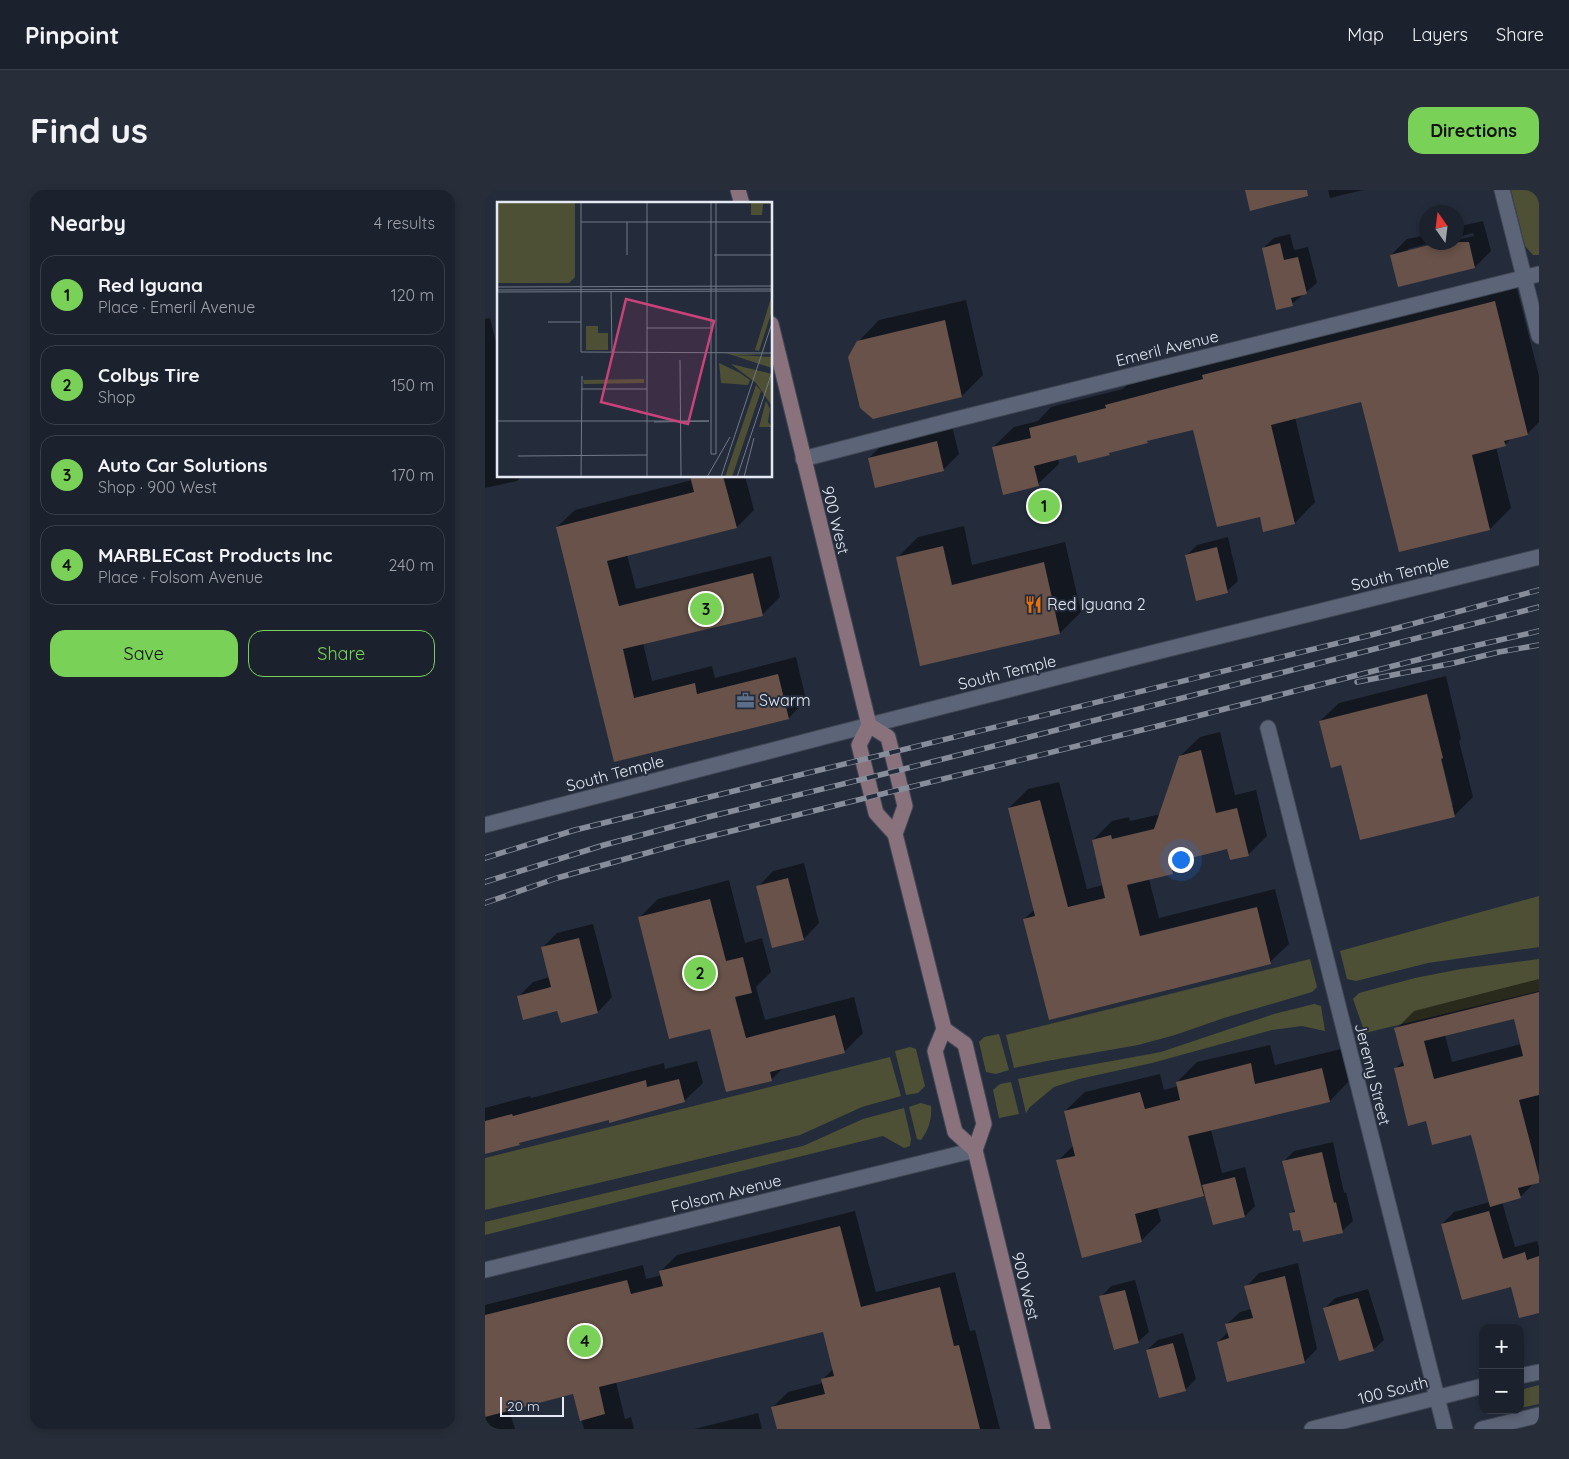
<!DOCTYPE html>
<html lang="en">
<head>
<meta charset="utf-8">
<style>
  :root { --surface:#1b212d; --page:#282e39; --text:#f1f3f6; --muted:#a0a3aa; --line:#393e49; --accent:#7ad157 }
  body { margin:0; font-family:Quicksand,sans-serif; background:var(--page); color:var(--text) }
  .controls { position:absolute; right:15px; bottom:15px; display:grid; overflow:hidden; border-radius:10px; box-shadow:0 2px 8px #0003 }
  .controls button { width:45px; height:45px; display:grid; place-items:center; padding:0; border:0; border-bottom:1px solid var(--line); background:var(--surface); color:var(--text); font:25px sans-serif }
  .compass { position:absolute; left:934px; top:15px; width:45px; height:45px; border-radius:50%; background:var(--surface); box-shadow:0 2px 8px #0003; rotate:346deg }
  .scale { position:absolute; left:15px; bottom:12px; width:64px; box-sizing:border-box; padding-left:5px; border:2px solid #e4e9f4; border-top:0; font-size:14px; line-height:18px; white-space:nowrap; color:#e4e9f4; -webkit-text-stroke:4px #242c3c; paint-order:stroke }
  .you { position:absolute; left:695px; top:669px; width:18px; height:18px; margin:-12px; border:4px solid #fff; border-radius:50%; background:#1a73e8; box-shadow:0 0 0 8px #1a73e833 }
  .badge { display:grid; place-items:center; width:32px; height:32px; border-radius:50%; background:var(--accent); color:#111; font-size:16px; font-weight:700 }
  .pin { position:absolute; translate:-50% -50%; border:2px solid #fff; box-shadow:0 1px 5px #0006 }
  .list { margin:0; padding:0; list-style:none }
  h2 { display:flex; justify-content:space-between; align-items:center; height:65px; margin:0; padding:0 20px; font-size:21px }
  h2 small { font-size:16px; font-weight:400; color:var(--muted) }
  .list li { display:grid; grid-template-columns:32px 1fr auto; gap:15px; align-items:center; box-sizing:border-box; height:80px; margin:0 10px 10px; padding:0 10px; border:1px solid var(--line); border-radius:15px }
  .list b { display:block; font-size:19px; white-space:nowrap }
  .list p { margin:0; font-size:16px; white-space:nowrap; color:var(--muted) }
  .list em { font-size:16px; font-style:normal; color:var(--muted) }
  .actions { display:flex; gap:10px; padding:15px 20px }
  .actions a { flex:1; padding:11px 0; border:1px solid var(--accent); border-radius:15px; text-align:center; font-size:18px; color:var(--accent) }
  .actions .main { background:var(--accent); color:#111 }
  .map { position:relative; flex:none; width:1054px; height:1239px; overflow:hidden; border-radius:15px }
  header { display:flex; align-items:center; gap:30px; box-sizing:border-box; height:70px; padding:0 25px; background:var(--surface); border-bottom:1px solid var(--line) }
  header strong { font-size:24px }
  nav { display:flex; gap:28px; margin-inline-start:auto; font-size:18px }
  .intro { display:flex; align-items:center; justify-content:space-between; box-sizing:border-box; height:120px; padding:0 30px }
  h1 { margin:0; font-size:35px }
  .button { padding:12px 22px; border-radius:15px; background:var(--accent); color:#111; font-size:18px; font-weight:700 }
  main { display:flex; gap:30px; padding:0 30px }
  aside { flex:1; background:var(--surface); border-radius:15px; box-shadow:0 2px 8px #0003 }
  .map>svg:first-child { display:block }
  .green { fill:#4d5034 }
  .shadow { fill:#0007; fill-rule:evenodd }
  .building { fill:#685249; fill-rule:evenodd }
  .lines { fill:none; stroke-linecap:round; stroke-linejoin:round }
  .street-casing { stroke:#414755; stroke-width:17 }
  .secondary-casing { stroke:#414755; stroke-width:17 }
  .street { stroke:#5c6477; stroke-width:15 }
  .secondary { stroke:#8a727d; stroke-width:15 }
  .rail-casing { stroke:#878d9b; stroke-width:5.5 }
  .rail { stroke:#242c3c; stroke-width:4; stroke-dasharray:11; stroke-linecap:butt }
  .labels { text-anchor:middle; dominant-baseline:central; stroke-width:4; stroke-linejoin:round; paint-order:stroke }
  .street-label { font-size:16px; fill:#e4e9f4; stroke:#242c3c }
  .poi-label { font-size:16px; fill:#e4e9f4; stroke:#242c3c; text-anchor:start }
  .inset-road { fill:none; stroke:#717886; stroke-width:1 }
  .view { fill:#c9427a; fill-opacity:0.15; stroke:#c9427a; stroke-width:2.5 }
  .inset-edge { fill:none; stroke:#e4e9f4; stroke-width:2.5 }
</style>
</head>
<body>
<header>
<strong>Pinpoint</strong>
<nav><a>Map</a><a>Layers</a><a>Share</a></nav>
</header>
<div class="intro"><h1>Find us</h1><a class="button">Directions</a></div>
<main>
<aside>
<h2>Nearby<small>4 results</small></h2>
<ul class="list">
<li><span class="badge">1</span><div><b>Red Iguana</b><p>Place · Emeril Avenue</p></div><em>120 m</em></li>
<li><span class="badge">2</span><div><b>Colbys Tire</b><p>Shop</p></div><em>150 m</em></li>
<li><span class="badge">3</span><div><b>Auto Car Solutions</b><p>Shop · 900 West</p></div><em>170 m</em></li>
<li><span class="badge">4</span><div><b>MARBLECast Products Inc</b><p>Place · Folsom Avenue</p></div><em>240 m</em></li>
</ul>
<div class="actions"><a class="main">Save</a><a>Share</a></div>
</aside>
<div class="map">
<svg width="1054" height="1239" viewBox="0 0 1054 1239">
  <rect width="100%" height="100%" fill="#242c3c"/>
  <path class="green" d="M 1026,0 L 1054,0 L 1054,65 L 1048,65 L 1040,56 Z
    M 1054,706 L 1054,757 L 943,773 L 871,791 L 862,789 L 855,761 Z
    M 825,769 L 832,797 L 827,802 L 739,828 L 690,845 L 653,855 L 562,871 L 529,878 L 521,845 Z
    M 1054,769 L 1054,801 L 880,843 L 868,809 L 874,803 L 930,788 L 976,779 Z
    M 829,814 L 836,816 L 840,841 L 817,836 L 787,840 L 667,873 L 594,889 L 569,897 L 545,917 L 541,923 L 533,889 L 572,881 L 676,862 L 789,824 Z
    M 514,844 L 524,880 L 511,884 L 501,882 L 494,852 L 499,847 Z
    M 425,857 L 431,859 L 440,896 L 433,903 L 421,905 L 410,861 Z
    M 405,867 L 416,906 L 377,917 L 315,945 L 0,1020 L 0,968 Z
    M 526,892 L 534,924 L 514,928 L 508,900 L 515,894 Z
    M 436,913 L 446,916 C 447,929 444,939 436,950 L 432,949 L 424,917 Z
    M 419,918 L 426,949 L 425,956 L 419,958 L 398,946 L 0,1045 L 0,1032 L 318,956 L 378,929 Z
    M 1054,1195 L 1054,1214 L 1035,1218 L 1035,1200 Z"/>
  <path class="shadow" d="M 843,0 L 878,0 L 845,8 Z
    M 998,31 L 1006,61 L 990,77 L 906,65 L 922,49 L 942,45 L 942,52 L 950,52 L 923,59 L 923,62 L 972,52 L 972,50 L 989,46 L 988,43 L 972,47 L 972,37 Z
    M 805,44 L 809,60 L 823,57 L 832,93 L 807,114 L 778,58 L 789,48 Z
    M 1030,91 L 1054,186 L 1054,232 L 1042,244 L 1028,247 L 1020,255 L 1011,257 L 1026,318 L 1005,339 L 877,210 L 810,227 L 830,312 L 810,333 L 709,239 L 665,249 L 662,252 L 628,260 L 624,264 L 592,264 L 573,268 L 574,274 L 553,294 L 508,257 L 529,237 L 553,231 L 566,217 L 638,199 L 642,195 Z
    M 481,110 L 498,185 L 477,206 L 373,152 L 394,130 Z
    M 5,128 L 14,165 L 14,286 L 37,286 L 32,291 L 0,298 L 0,129 Z
    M 467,236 L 474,264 L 458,280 L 384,268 L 400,252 Z
    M 206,286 L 260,286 L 269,320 L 252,337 L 142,365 L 151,399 L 286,366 L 295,407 L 278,424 L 158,453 L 167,491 L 227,476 L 230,488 L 311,467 L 321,510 L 304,528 L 130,571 L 72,337 L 90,320 L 207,290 Z
    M 479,336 L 487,375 L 580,352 L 596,422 L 575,443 L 436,474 L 412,368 L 433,347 Z
    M 743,347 L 753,391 L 742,401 L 702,365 L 712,355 Z
    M 961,486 L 976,549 L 974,551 L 988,607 L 969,626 L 835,531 L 854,513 ZM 953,563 L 955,563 L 968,615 L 966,615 Z
    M 735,542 L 750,605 L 771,600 L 782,646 L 763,665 L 743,657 L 704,667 L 688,683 L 664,689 L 674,728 L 790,699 L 804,754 L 785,772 L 539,729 L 550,719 L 524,618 L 543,599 L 574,592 L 602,699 L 619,695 L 608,650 L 627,631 L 644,627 L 645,631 L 676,624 L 695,566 L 715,547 Z
    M 319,673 L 334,733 L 319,749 L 273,697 L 288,681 Z
    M 244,690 L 260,753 L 277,748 L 286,782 L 271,797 L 280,830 L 369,807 L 378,843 L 359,862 L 298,878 L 287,889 L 226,837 L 154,728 L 173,709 Z
    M 108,734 L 127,807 L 113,822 L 73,819 L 33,807 L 48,792 L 65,787 L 57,758 L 72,743 Z
    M 1054,789 L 1054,991 L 1050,992 L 1035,1007 L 1017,1012 L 1030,1057 L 1052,1051 L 1054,1058 L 1054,1121 L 1027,1095 L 957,1034 L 969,1022 L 1005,1012 L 987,944 L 942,930 L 910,879 L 919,870 L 911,839 L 929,821 ZM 1030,828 L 1036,854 L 967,872 L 960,845 Z
    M 785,855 L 790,875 L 856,859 L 864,891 L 845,911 L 726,940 L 737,983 L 760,977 L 770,1016 L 760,1026 L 721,1003 L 718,1005 L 672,1017 L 676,1031 L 656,1051 L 573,971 L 589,955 L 580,921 L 600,902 L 675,884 L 679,900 L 693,896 L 692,892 L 712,872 Z
    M 212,871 L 218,893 L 199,911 L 38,950 L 34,954 L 0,962 L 0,918 L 45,906 L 46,908 L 179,873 L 180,879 Z
    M 848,952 L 859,1003 L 861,1002 L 868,1031 L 857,1041 L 815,1038 L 806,1024 L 810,1019 L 799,971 L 809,961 Z
    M 370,1021 L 391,1102 L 470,1082 L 485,1141 L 490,1140 L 515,1239 L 293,1239 L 288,1217 L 303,1202 L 338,1193 L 337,1190 L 349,1178 L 339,1140 L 131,1192 L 140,1229 L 146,1227 L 149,1239 L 99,1239 L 89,1203 L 24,1219 L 30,1239 L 0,1239 L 0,1115 L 158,1075 L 161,1089 L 177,1085 L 176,1081 L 192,1065 Z
    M 813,1073 L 832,1159 L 819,1172 L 733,1152 L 743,1142 L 741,1135 L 755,1122 L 766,1119 L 761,1097 L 774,1083 Z
    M 650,1090 L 664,1142 L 653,1152 L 616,1107 L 626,1096 Z
    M 883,1099 L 899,1150 L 888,1160 L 839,1119 L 850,1108 Z
    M 698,1143 L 711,1189 L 700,1200 L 662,1160 L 673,1150 Z
    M 273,1223 L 277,1239 L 209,1239 Z"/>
  <path class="building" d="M 760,0 L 822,0 L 823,6 L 765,21 Z
    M 956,52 L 984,52 L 990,78 L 913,97 L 905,65 Z
    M 795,53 L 799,70 L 813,67 L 822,104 L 806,108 L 808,116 L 791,120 L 777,58 Z
    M 1010,111 L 1043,245 L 1019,251 L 1021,256 L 987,265 L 1005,340 L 914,362 L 876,212 L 786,235 L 810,334 L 778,342 L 775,327 L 732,337 L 708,240 L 662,251 L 663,253 L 624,263 L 625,265 L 593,273 L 591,265 L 549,276 L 554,296 L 518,305 L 507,257 L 546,248 L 544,238 L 621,218 L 620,215 L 718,189 L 717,185 Z
    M 460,130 L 477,207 L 388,229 L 375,218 L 363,167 L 372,151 Z
    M 452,251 L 459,281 L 390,298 L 383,268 Z
    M 205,286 L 238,286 L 252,338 L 122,371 L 134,416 L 268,383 L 278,426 L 138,459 L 149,508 L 210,493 L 212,504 L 293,484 L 304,529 L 129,572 L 71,337 L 209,302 Z
    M 458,356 L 467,395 L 559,372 L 575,444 L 435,476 L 411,367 Z
    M 732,357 L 743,403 L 711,411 L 700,365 Z
    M 942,504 L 958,568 L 956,569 L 970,627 L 875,650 L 856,575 L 846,578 L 834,531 Z
    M 716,560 L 731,623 L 752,618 L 764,666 L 745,670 L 742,659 L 686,673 L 688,684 L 642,695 L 655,746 L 772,717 L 786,774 L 564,830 L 538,729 L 550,726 L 523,618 L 555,610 L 583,717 L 620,708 L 607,650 L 626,645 L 627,649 L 669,639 L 694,566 Z
    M 303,688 L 319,750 L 287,758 L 271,696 Z
    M 225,709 L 241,771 L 258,767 L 267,803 L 250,807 L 261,848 L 350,825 L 360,863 L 285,882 L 287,891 L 241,902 L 225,839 L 184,849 L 153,727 Z
    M 94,748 L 113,823 L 76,833 L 72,821 L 38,830 L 32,806 L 66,797 L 56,757 Z
    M 1054,802 L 1054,905 L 1034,910 L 1054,986 L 1054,993 L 1033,998 L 1036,1008 L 1005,1017 L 986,945 L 947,955 L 941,931 L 923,936 L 909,878 L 919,876 L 909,838 ZM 1029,829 L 1038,866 L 949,889 L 939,851 Z
    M 766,873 L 770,894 L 837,878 L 845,912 L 703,946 L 719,1006 L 650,1024 L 657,1052 L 597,1068 L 571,970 L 590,966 L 579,921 L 655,902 L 660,919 L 695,910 L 691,892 Z
    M 194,889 L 200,912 L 124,933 L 124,930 L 34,953 L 35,955 L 0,964 L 0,931 L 27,924 L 28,926 L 161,890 L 162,897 Z
    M 837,962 L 849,1013 L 851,1012 L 858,1043 L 818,1052 L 815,1040 L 808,1041 L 804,1023 L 810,1022 L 797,971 Z
    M 750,987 L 760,1027 L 728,1035 L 717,995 Z
    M 1004,1021 L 1018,1069 L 1040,1062 L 1042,1070 L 1054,1066 L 1054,1123 L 1034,1128 L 1026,1097 L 977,1110 L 956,1034 Z
    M 355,1036 L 376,1117 L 455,1097 L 469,1156 L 474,1155 L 495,1239 L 292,1239 L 286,1217 L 340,1204 L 336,1189 L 349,1186 L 338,1142 L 114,1197 L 120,1224 L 95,1231 L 88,1204 L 0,1227 L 0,1125 L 142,1090 L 146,1104 L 178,1096 L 174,1081 Z
    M 800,1086 L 820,1173 L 742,1192 L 732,1152 L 744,1148 L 740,1134 L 768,1128 L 759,1096 Z
    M 640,1100 L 654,1153 L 629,1160 L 614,1106 Z
    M 873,1108 L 889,1161 L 854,1171 L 838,1118 Z
    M 688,1153 L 701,1201 L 674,1208 L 661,1160 Z"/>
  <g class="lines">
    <defs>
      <path id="street" d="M 1017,0 L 1054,146
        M 318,269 L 468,230 L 1054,84
        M 783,538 L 960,1239
        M 0,635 L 342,546 L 675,461 L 1054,367
        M 0,1080 L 490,960
        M 1035,1186 L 1054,1182
        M 827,1239 L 998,1196
        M 997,1239 L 1054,1225"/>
      <path id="secondary" d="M 253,0 L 257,14
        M 286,134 L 384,535 L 374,555 L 391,623 L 410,644 L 459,839 L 450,861 L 460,902 L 470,942 L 490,960 L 558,1239
        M 384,535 L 403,547 L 420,616 L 410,644
        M 459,839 L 480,854 L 499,934 L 490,960"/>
    </defs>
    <use href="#street" class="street-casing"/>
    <use href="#secondary" class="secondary-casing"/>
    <use href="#street" class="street"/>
    <use href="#secondary" class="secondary"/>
    <defs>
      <path id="rail" d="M 872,492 L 969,473 L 1014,462 L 1054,455
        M 0,668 L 90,640 L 886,445 L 1054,400
        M 0,692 L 119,655 L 223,627 L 411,581 L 1054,417
        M 0,713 L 72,688 L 194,654 L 681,534 L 967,461 L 1054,441"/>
    </defs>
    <use href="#rail" class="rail-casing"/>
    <use href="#rail" class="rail"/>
  </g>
  <defs>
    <symbol id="restaurant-bare" viewBox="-9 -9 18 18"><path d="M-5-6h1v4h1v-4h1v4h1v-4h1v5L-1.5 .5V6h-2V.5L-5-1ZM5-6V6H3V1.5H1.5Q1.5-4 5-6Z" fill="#e8710a" stroke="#242c3c" stroke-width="2.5" paint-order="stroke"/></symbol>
    <symbol id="office-bare" viewBox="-9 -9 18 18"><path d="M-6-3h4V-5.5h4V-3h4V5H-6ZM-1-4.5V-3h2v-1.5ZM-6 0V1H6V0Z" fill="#5c6f8a" stroke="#242c3c" stroke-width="2.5" paint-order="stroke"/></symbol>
  </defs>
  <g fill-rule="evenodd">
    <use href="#restaurant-bare" x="536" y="402" width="25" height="25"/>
    <use href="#office-bare" x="248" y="498" width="25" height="25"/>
  </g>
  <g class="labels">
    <g class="street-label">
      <text transform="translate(682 158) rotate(-14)">Emeril Avenue</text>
      <text transform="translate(351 330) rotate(76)">900 West</text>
      <text transform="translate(915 383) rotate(-14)">South Temple</text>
      <text transform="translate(522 482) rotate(-14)">South Temple</text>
      <text transform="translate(130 583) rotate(-15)">South Temple</text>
      <text transform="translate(888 884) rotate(76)">Jeremy Street</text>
      <text transform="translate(241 1003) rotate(-14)">Folsom Avenue</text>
      <text transform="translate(541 1096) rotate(76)">900 West</text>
      <text transform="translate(908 1200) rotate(-14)">100 South</text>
    </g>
    <g class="poi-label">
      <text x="562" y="414">Red Iguana 2</text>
      <text x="274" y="510">Swarm</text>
    </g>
  </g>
  <g transform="translate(12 12)">
    <rect width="275" height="275" fill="#242c3c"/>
    <path d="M 0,0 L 78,0 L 78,75 L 72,81 L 0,81 ZM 254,0 L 275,0 L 275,2 L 266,2 L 265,13 L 254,13 ZM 274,96 L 275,109 L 262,149 L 258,148 ZM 89,124 L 101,124 L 101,131 L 111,131 L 111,148 L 89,148 ZM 229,151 L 275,153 L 236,153 L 275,155 L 275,166 ZM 222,161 L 243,171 L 253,178 L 251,183 L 224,181 ZM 234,162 L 275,172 L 275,204 L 259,181 ZM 86,178 L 147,177 L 147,181 L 87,182 ZM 259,183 L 264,189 L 235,275 L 228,275 ZM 269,199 L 273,207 L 271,220 L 275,225 L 262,225 Z" fill="#4d5034"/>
    <path class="inset-road" d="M 84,0 L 84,150 L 275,151M 150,0 L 150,275M 214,0 L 214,252 L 219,252 L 219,0M 84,20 L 275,20M 130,53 L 130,20M 217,53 L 275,53M 0,85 L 275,84M 0,88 L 275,87M 114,89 L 115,150M 0,90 L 275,89M 51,120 L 84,120M 150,126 L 215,126M 183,158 L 184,275M 84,187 L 150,187M 0,219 L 212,219M 157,220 L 212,219M 21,254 L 150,253M 84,275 L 85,174M 210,275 L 233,235M 224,275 L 275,121M 240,275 L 275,170M 247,275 L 257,236"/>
    <path class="view" d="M 129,97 L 217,119 L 191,222 L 104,200 Z"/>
    <rect width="275" height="275" class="inset-edge"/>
  </g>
</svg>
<div class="controls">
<button>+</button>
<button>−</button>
</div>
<svg class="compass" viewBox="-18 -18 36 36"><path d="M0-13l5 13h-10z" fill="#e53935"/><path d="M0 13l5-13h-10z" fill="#a0a3aa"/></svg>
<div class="scale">20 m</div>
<div class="you"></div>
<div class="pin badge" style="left:559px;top:316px">1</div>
<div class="pin badge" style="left:215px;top:783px">2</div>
<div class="pin badge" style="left:221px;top:419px">3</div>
<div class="pin badge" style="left:100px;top:1151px">4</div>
</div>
</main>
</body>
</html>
